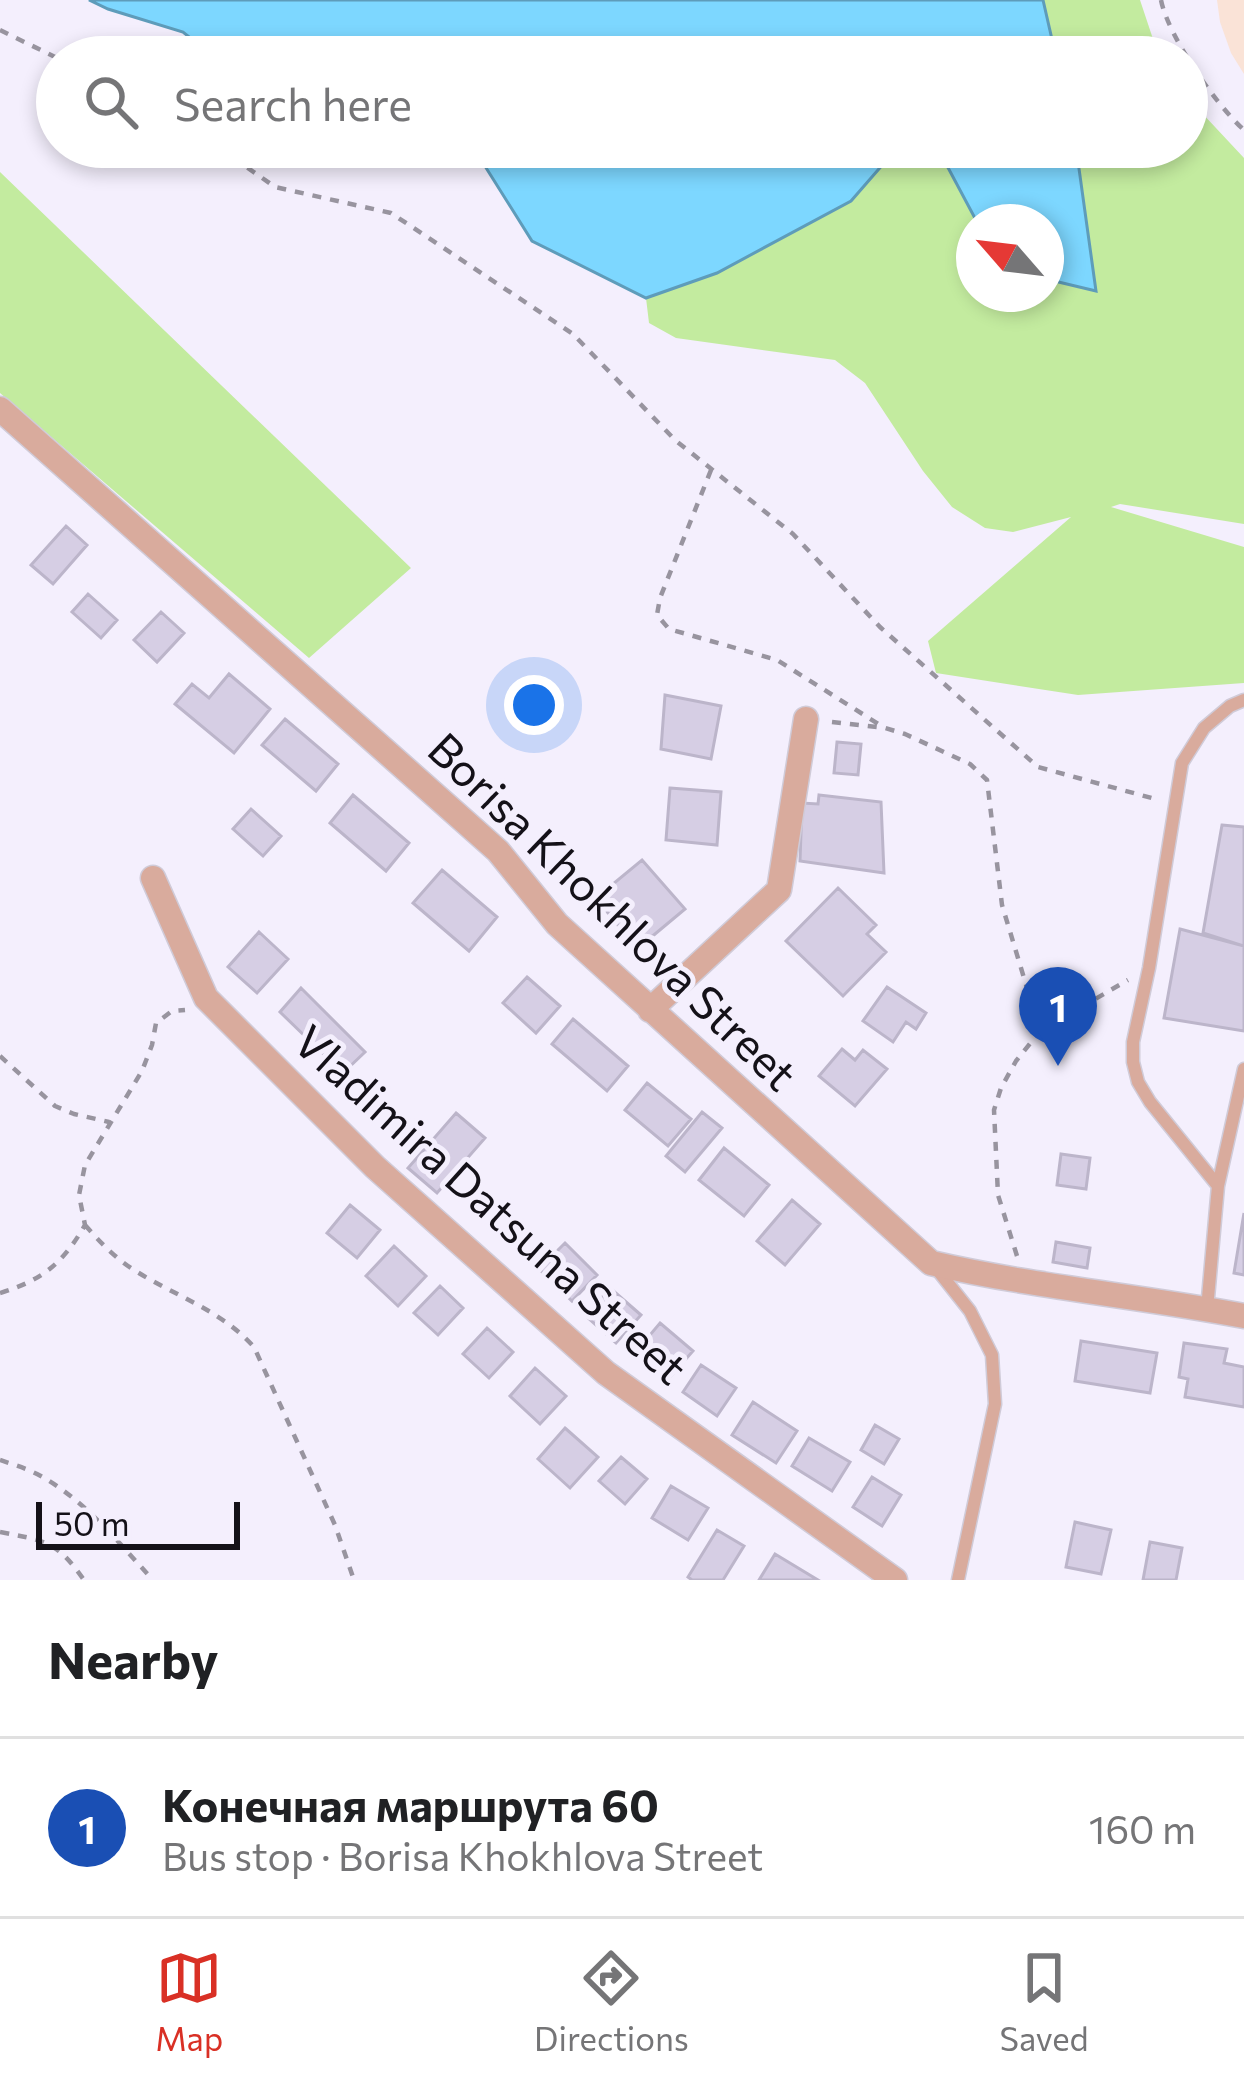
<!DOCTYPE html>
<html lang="en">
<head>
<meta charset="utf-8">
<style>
  :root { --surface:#fff; --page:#f6f6f6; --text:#202124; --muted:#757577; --line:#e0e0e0; --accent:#d93025 }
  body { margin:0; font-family:Commissioner,sans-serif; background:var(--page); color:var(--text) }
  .compass { position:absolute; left:956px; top:204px; width:108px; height:108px; border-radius:50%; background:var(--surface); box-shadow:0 6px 18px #0003; rotate:298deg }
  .scale { position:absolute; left:36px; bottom:30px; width:204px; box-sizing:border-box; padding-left:12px; border:6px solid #141118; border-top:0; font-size:33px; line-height:42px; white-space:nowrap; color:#141118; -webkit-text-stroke:9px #f4effd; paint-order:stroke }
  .you { position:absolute; left:534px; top:705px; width:42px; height:42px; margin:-30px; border:9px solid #fff; border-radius:50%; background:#1a73e8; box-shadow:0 0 0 18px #1a73e833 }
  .badge { display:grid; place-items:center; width:78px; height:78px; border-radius:50%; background:var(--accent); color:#fff; font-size:39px; font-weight:700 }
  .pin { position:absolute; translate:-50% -99px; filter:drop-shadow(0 3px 6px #0008) }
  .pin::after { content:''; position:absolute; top:63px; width:42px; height:36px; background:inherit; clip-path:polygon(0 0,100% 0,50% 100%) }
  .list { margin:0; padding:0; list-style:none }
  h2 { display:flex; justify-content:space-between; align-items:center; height:156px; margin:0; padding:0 48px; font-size:51px }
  h2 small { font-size:39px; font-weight:400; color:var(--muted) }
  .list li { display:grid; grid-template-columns:78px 1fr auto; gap:36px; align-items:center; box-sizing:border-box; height:180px; padding:0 48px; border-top:3px solid var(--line) }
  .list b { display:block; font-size:45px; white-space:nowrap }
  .list p { margin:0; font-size:39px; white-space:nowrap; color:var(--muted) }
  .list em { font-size:39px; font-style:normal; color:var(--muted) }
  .icon { flex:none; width:66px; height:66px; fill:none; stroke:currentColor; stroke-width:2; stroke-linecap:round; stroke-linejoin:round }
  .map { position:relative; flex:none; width:1244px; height:1580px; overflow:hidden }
  .search { position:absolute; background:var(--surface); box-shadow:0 6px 18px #0003; left:36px; right:36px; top:36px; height:132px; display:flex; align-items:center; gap:30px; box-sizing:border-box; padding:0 42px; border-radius:66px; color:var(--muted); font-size:45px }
  .sheet { height:336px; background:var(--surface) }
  nav { display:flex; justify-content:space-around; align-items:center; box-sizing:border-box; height:168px; border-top:3px solid var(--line); background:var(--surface); font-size:33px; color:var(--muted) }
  nav a { display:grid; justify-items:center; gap:6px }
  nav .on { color:var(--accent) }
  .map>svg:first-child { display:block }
  .industrial { fill:#fae3d7 }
  .green { fill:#c3eb9f }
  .water { fill:#7dd7ff; stroke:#5e9cba; stroke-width:3 }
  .building { fill:#d6cee4; stroke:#bcb5ca; stroke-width:3 }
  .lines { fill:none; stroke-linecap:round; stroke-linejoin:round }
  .service-casing { stroke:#d0cbd8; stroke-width:15 }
  .minor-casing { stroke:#d0cbd8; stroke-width:27 }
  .path { stroke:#98949f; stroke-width:4.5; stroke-dasharray:9 9; stroke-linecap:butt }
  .service { stroke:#d9ab9d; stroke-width:12 }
  .minor { stroke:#d9ab9d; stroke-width:24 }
  .labels { text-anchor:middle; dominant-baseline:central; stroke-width:10; stroke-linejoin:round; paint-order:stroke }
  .street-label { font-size:45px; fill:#141118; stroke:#f4effd }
</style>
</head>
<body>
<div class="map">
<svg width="1244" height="1580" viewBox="0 0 1244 1580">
  <rect width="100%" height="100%" fill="#f4effd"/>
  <path class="industrial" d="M 1217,0 L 1244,0 L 1244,74 L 1231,53 L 1220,22 Z"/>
  <path class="green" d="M 1043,0 L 1140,0 L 1159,57 L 1056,57 Z
    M 1187,97 L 1244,158 L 1244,524 L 1120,504 L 1111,507 L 1244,547 L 1244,683 L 1078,695 L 936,673 L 928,641 L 1071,517 L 1013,532 L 985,528 L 952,507 L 923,471 L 865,383 L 835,360 L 676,338 L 649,323 L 646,298 L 717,273 L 851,201 L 898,147 L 937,147 L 977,222 L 974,222 L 974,294 L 1046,294 L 1046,279 L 1095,290 L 1076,147 L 1187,147 Z
    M 0,172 L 411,568 L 309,658 L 0,393 Z"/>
  <path class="water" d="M 89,0 L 1043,0 L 1056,57 L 214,57 L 183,32 L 108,9 Z
    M 473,147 L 898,147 L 851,201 L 717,273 L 646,298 L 532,241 Z
    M 937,147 L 1076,147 L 1096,291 L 1046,279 L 1046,222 L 977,222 Z"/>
  <path class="building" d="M 66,526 L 87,545 L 53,584 L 31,565 Z
    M 88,594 L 117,620 L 101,638 L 72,612 Z
    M 161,612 L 184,633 L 157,662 L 134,640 Z
    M 229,674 L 270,709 L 234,753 L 175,704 L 192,684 L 209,698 Z
    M 665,695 L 721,706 L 711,759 L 661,749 Z
    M 285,719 L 338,764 L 316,791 L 262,745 Z
    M 837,742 L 861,744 L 858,775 L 834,773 Z
    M 670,788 L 721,792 L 717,845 L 666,840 Z
    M 353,795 L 409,843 L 386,871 L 330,823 Z
    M 819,795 L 881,802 L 884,873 L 800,861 L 802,803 L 818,804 Z
    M 251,809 L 281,836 L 263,856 L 233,829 Z
    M 1222,825 L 1244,827 L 1244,946 L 1203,933 Z
    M 642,860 L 685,909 L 637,949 L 596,898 Z
    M 442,870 L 497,917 L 469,951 L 413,903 Z
    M 838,888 L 876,925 L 867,934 L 886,952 L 843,996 L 786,941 Z
    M 1180,929 L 1244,946 L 1244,1031 L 1164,1018 Z
    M 259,932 L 288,959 L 257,993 L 228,967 Z
    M 527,977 L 560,1006 L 536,1033 L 503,1003 Z
    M 887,987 L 926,1013 L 916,1029 L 906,1022 L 893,1042 L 863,1021 Z
    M 301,988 L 365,1052 L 343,1073 L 280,1012 Z
    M 573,1019 L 628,1066 L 607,1091 L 552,1044 Z
    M 842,1049 L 855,1060 L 863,1050 L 887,1069 L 855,1106 L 819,1076 Z
    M 647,1083 L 691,1119 L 668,1146 L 625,1110 Z
    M 702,1112 L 722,1128 L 685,1172 L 666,1156 Z
    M 456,1113 L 485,1138 L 437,1193 L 408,1168 Z
    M 724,1148 L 769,1185 L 744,1216 L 699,1180 Z
    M 1061,1154 L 1090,1158 L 1086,1189 L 1057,1185 Z
    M 792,1200 L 820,1224 L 785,1265 L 757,1241 Z
    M 350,1205 L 380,1230 L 357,1258 L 327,1233 Z
    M 1244,1213 L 1244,1275 L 1234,1273 Z
    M 1056,1242 L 1090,1248 L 1087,1268 L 1053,1262 Z
    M 565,1243 L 597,1275 L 572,1301 L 539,1269 Z
    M 394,1246 L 426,1276 L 398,1306 L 366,1276 Z
    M 440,1286 L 463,1308 L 438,1335 L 414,1313 Z
    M 610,1288 L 641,1315 L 616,1343 L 586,1316 Z
    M 660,1323 L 693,1351 L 671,1376 L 639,1348 Z
    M 487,1328 L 513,1352 L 489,1378 L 463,1354 Z
    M 1081,1341 L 1157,1353 L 1150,1393 L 1075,1381 Z
    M 1184,1343 L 1227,1349 L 1224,1363 L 1244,1367 L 1244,1407 L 1185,1397 L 1188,1379 L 1179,1377 Z
    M 701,1365 L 736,1388 L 717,1416 L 683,1392 Z
    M 535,1368 L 566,1396 L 540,1424 L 510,1396 Z
    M 753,1402 L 797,1431 L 776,1463 L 732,1435 Z
    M 875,1425 L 899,1439 L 884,1464 L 861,1450 Z
    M 565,1428 L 598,1457 L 570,1488 L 538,1459 Z
    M 809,1438 L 850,1462 L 832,1491 L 792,1466 Z
    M 621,1457 L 647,1479 L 625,1504 L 599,1481 Z
    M 872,1477 L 901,1495 L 882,1526 L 853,1507 Z
    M 671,1486 L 708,1508 L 688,1540 L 652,1518 Z
    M 1075,1522 L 1111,1530 L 1101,1574 L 1066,1567 Z
    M 717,1530 L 744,1546 L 723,1580 L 692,1580 L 688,1577 Z
    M 1150,1542 L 1182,1548 L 1176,1580 L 1143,1580 Z
    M 775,1554 L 818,1580 L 759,1580 Z"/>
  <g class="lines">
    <defs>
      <path id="service" d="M 1218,1186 L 1150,1102 L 1138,1082 L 1133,1062 L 1133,1042 L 1149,968 L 1182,763 L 1204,728 L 1230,706 L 1244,700
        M 936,1268 L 970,1311 L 992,1355 L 995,1404 L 958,1580
        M 1207,1309 L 1218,1186 L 1244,1069"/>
      <path id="minor" d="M 0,409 L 498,851 L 557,924 L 931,1263 C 1034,1287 1140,1296 1244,1316
        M 153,878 L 206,998 L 375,1167 L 606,1373 L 895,1580
        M 650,1010 L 779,890 L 806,719"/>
    </defs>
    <use href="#service" class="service-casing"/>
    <use href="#minor" class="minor-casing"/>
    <path class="path" d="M 1161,0 C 1168,36 1216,105 1244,130
      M 0,30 L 57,58
      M 218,147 L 275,187 L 391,213 L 573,334 L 675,440 L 793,534 L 880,627 L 1038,767 L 1159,800
      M 711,470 L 660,598 L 657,615 L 669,629 L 777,660 L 880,725
      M 832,722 L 885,728 L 905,734 L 970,764 L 987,780 L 1002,905 L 1040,1031
      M 0,1056 L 55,1106 L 74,1114 L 109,1122
      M 85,1225 C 100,1242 115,1258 134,1270 C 175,1296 221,1310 254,1347 L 335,1525 L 354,1580
      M 1017,1256 L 998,1195 L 994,1110 L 1001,1088 L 1016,1061 L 1040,1031 L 1128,980
      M 0,1293 C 43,1280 63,1263 85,1225 L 79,1195 L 85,1165 L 142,1071 L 152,1045 L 156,1023 L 172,1011 L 185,1010
      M 0,1460 C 12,1464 25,1468 37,1474 C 83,1498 118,1542 153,1580
      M 0,1532 C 45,1541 56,1540 84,1580"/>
    <use href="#service" class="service"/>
    <use href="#minor" class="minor"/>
  </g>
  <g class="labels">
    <g class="street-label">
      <text transform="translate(614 910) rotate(44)">Borisa Khokhlova Street</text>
      <text transform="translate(492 1203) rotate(42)">Vladimira Datsuna Street</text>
    </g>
  </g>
</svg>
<svg class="compass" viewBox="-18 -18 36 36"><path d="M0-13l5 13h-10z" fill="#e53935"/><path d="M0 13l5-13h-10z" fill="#757577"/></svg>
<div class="scale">50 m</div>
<div class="you"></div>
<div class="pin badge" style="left:1058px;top:1066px;background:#1a4fb4">1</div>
<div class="search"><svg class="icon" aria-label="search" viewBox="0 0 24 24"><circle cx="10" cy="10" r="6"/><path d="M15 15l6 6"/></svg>Search here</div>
</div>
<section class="sheet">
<h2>Nearby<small></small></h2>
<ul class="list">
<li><span class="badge" style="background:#1a4fb4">1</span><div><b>Конечная маршрута 60</b><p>Bus stop · Borisa Khokhlova Street</p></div><em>160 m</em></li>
</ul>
</section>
<nav>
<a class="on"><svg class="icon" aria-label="map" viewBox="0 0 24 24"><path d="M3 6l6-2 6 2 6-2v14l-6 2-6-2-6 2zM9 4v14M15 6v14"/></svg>Map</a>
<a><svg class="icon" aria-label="directions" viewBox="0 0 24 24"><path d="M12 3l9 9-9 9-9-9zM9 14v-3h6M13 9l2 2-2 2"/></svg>Directions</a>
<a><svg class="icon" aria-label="saved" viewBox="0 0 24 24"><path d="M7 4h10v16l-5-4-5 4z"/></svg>Saved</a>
</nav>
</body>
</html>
